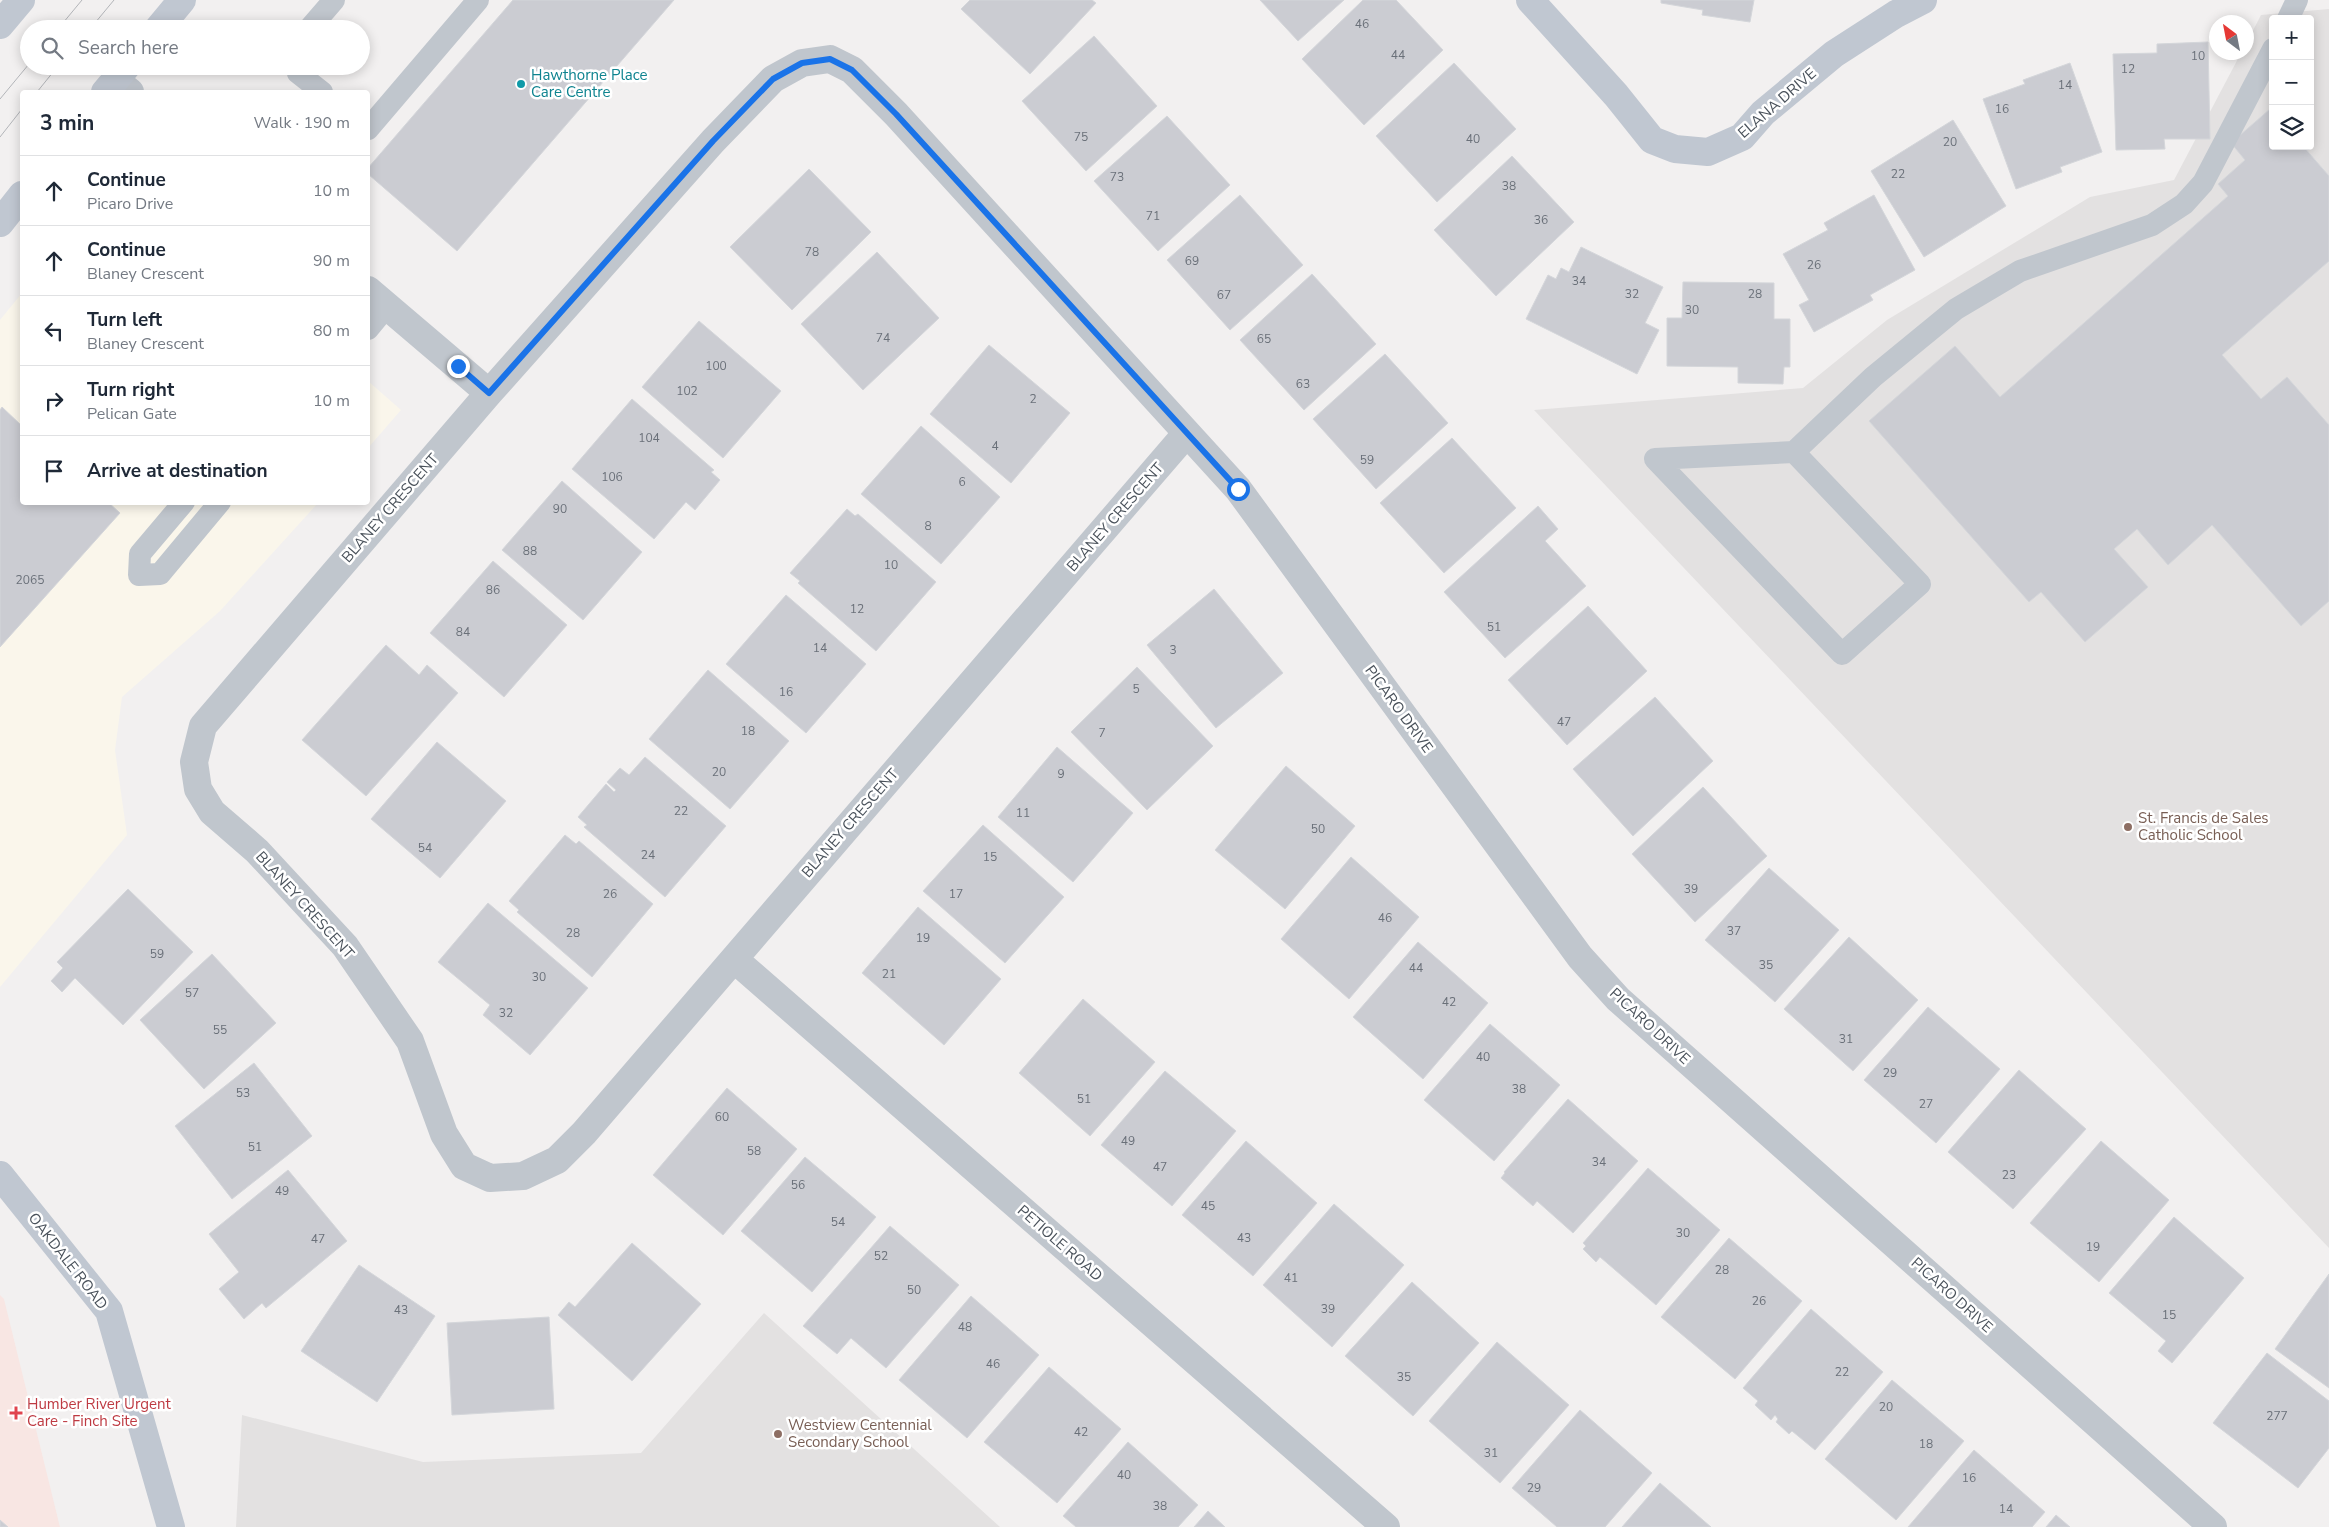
<!DOCTYPE html>
<html lang="en">
<head>
<meta charset="utf-8">
<style>
  :root { --surface:#fff; --page:#f2f2f3; --text:#1f2937; --muted:#747a83; --line:#e0e1e3 }
  body { margin:0; font-family:"Nunito Sans",sans-serif; background:var(--page); color:var(--text) }
  .controls { position:absolute; right:15px; top:15px; display:grid; overflow:hidden; border-radius:5px; box-shadow:0 2px 12px #0003 }
  .controls button { width:45px; height:45px; display:grid; place-items:center; padding:0; border:0; border-bottom:1px solid var(--line); background:var(--surface); color:var(--text); font:25px sans-serif }
  .compass { position:absolute; left:2209px; top:15px; width:45px; height:45px; border-radius:50%; background:var(--surface); box-shadow:0 2px 12px #0003; rotate:328deg }
  .stop { position:absolute; width:15px; height:15px; margin:-11px; border:4px solid #1a73e8; border-radius:50%; background:#fff }
  .stop.end { background:#1a73e8; border-color:#fff; box-shadow:0 1px 5px #0008 }
  .list { margin:0; padding:0; list-style:none }
  h2 { display:flex; justify-content:space-between; align-items:center; height:65px; margin:0; padding:0 20px; font-size:21px }
  h2 small { font-size:16px; font-weight:400; color:var(--muted) }
  .list li { display:grid; grid-template-columns:32px 1fr auto; gap:15px; align-items:center; box-sizing:border-box; height:70px; padding:0 20px; border-top:1px solid var(--line) }
  .list b { display:block; font-size:19px; white-space:nowrap }
  .list p { margin:0; font-size:16px; white-space:nowrap; color:var(--muted) }
  .list em { font-size:16px; font-style:normal; color:var(--muted) }
  .icon { flex:none; width:28px; height:28px; fill:none; stroke:currentColor; stroke-width:2; stroke-linecap:round; stroke-linejoin:round }
  .map { position:relative; flex:none; width:2329px; height:1527px; overflow:hidden }
  .search { position:absolute; background:var(--surface); box-shadow:0 2px 12px #0003; left:20px; top:20px; width:350px; height:55px; display:flex; align-items:center; gap:12px; box-sizing:border-box; padding:0 18px; border-radius:28px; color:var(--muted); font-size:19px }
  .panel { position:absolute; background:var(--surface); box-shadow:0 2px 12px #0003; left:20px; top:90px; width:350px; height:415px; border-radius:5px }
  .map>svg:first-child { display:block }
  .commercial { fill:#faf6eb }
  .education { fill:#e3e1e1; fill-rule:evenodd }
  .medical { fill:#f8e6e3 }
  .building { fill:#cbccd2; stroke:#d4d6da }
  .lines { fill:none; stroke-linecap:round; stroke-linejoin:round }
  .lane { stroke:#c0c6cd; stroke-width:22 }
  .street { stroke:#c0c6cd; stroke-width:28 }
  .secondary { stroke:#c0c7d1; stroke-width:28 }
  .tram { stroke:#b3b5b9; stroke-width:1 }
  .route { stroke:#1a73e8; stroke-width:6 }
  .culture-dot { fill:#0f9aa8; stroke:#fff; stroke-width:2 }
  .education-dot { fill:#8d6e63; stroke:#fff; stroke-width:2 }
  .health-dot { fill:#e0444e; stroke:#fff; stroke-width:2 }
  .labels { text-anchor:middle; dominant-baseline:central; stroke-width:5; stroke-linejoin:round; paint-order:stroke }
  .number-label { font-size:12px; fill:#6a7079 }
  .culture-label { font-size:15px; fill:#0d838f; stroke:#fff; text-anchor:start }
  .street-label { font-size:15px; fill:#4a525b; stroke:#fff }
  .education-label { font-size:15px; fill:#785e54; stroke:#fff; text-anchor:start }
  .health-label { font-size:15px; fill:#be3a42; stroke:#fff; text-anchor:start }
</style>
</head>
<body>
<div class="map">
<svg width="2329" height="1527" viewBox="0 0 2329 1527">
  <rect width="100%" height="100%" fill="#f2f0f0"/>
  <path class="commercial" d="M 22,293 L 22,502 L 318,503 L 220,611 L 122,697 L 115,750 L 127,835 L 0,987 L 0,320 Z
    M 368,381 L 401,410 L 368,448 Z"/>
  <path class="education" d="M 2329,9 L 2329,1248 L 1534,410 L 1803,388 L 1887,320 L 2090,197 L 2174,180 L 2241,53 L 2246,52 L 2247,42 L 2261,15 ZM 2273,19 L 2310,19 L 2310,146 L 2273,146 Z
    M 764,1313 L 1000,1527 L 236,1527 L 242,1415 L 423,1462 L 641,1453 Z"/>
  <path class="medical" d="M 0,1295 L 4,1299 L 60,1527 L 0,1527 Z"/>
  <path class="building" d="M 513,0 L 674,0 L 457,251 L 368,174 L 368,168 Z
    M 970,0 L 1092,0 L 1096,3 L 1030,74 L 961,9 Z
    M 1260,0 L 1344,0 L 1298,41 Z
    M 1363,0 L 1396,0 L 1443,50 L 1364,125 L 1302,59 Z
    M 1661,0 L 1754,0 L 1750,22 L 1702,15 L 1703,10 L 1661,3 Z
    M 1094,36 L 1157,106 L 1086,171 L 1022,101 Z
    M 2208,42 L 2210,139 L 2164,139 L 2165,149 L 2116,150 L 2113,54 L 2157,53 L 2157,44 Z
    M 1454,63 L 1516,129 L 1437,202 L 1376,136 Z
    M 2070,63 L 2102,152 L 2060,167 L 2062,172 L 2016,189 L 1983,99 L 2025,84 L 2023,80 Z
    M 2270,109 L 2273,112 L 2273,146 L 2303,146 L 2329,176 L 2329,261 L 2222,355 L 2261,399 L 2287,377 L 2329,425 L 2329,601 L 2301,626 L 2212,525 L 2168,565 L 2137,529 L 2114,549 L 2148,587 L 2085,642 L 2041,592 L 2029,602 L 1869,421 L 1955,346 L 2000,397 L 2228,196 L 2218,184 L 2245,160 L 2231,143 Z
    M 1167,116 L 1230,185 L 1158,251 L 1094,181 Z
    M 1953,120 L 2006,206 L 1924,257 L 1871,171 Z
    M 1512,156 L 1574,222 L 1496,296 L 1434,230 Z
    M 809,169 L 871,232 L 792,310 L 730,247 Z
    M 1240,195 L 1303,265 L 1230,330 L 1167,260 Z
    M 1874,195 L 1915,270 L 1870,295 L 1873,300 L 1814,332 L 1799,305 L 1809,300 L 1783,254 L 1828,230 L 1824,223 Z
    M 1581,247 L 1663,287 L 1645,323 L 1659,330 L 1637,374 L 1526,319 L 1548,275 L 1556,279 L 1561,268 L 1569,272 Z
    M 877,252 L 939,318 L 863,390 L 801,324 Z
    M 1312,274 L 1376,344 L 1304,410 L 1240,340 Z
    M 1683,282 L 1774,283 L 1774,319 L 1790,319 L 1790,367 L 1784,367 L 1783,384 L 1738,383 L 1738,367 L 1667,366 L 1667,318 L 1682,318 Z
    M 699,321 L 781,391 L 723,458 L 642,387 Z
    M 989,345 L 1070,413 L 1011,483 L 930,414 Z
    M 1385,354 L 1448,423 L 1376,489 L 1313,419 Z
    M 632,399 L 714,470 L 711,472 L 720,480 L 695,510 L 686,502 L 654,539 L 572,469 Z
    M 2,407 L 22,426 L 22,502 L 108,502 L 120,513 L 0,647 L 0,410 Z
    M 921,426 L 1000,497 L 941,564 L 861,494 Z
    M 1452,438 L 1516,508 L 1444,573 L 1380,503 Z
    M 562,481 L 642,552 L 583,620 L 502,550 Z
    M 1538,506 L 1558,529 L 1545,541 L 1586,586 L 1505,658 L 1444,592 Z
    M 847,509 L 855,516 L 858,514 L 936,582 L 876,651 L 798,583 L 800,581 L 790,573 Z
    M 493,561 L 567,625 L 504,697 L 430,633 Z
    M 1214,589 L 1283,673 L 1216,728 L 1147,645 Z
    M 786,595 L 866,664 L 806,733 L 726,664 Z
    M 1588,606 L 1647,671 L 1567,745 L 1508,680 Z
    M 386,645 L 419,675 L 427,665 L 458,693 L 366,796 L 302,740 Z
    M 1137,667 L 1213,746 L 1147,810 L 1071,732 Z
    M 708,670 L 789,741 L 730,809 L 649,739 Z
    M 1655,697 L 1713,761 L 1633,836 L 1573,769 Z
    M 437,742 L 506,801 L 440,878 L 371,819 Z
    M 1057,747 L 1133,813 L 1073,882 L 998,817 Z
    M 645,757 L 726,826 L 665,897 L 584,827 L 587,825 L 578,817 L 606,784 L 614,792 L 616,790 L 607,782 L 620,768 L 629,775 Z
    M 1286,766 L 1355,826 L 1285,909 L 1215,850 Z
    M 1703,787 L 1767,856 L 1695,922 L 1632,854 Z
    M 983,825 L 1064,897 L 1005,963 L 923,891 Z
    M 565,835 L 576,844 L 579,841 L 653,904 L 592,977 L 517,912 L 519,910 L 509,901 Z
    M 1351,857 L 1419,917 L 1349,999 L 1281,939 Z
    M 1769,868 L 1839,930 L 1775,1002 L 1705,940 Z
    M 128,889 L 193,952 L 123,1025 L 75,978 L 62,992 L 51,981 L 63,968 L 57,962 Z
    M 488,903 L 588,988 L 530,1055 L 483,1015 L 490,1005 L 438,962 Z
    M 918,907 L 1001,979 L 944,1045 L 862,973 Z
    M 1849,937 L 1918,1000 L 1853,1071 L 1784,1009 Z
    M 1418,942 L 1488,1003 L 1423,1079 L 1353,1017 Z
    M 212,954 L 276,1023 L 204,1089 L 140,1020 Z
    M 1083,999 L 1155,1062 L 1090,1136 L 1019,1073 Z
    M 1928,1007 L 2000,1069 L 1936,1143 L 1864,1080 Z
    M 1490,1024 L 1560,1085 L 1494,1161 L 1424,1100 Z
    M 254,1063 L 312,1136 L 232,1199 L 175,1126 Z
    M 2019,1070 L 2086,1129 L 2013,1209 L 1948,1152 Z
    M 1165,1071 L 1236,1131 L 1172,1206 L 1101,1145 Z
    M 727,1088 L 797,1149 L 723,1235 L 653,1175 Z
    M 1568,1099 L 1638,1161 L 1573,1233 L 1537,1201 L 1533,1206 L 1501,1178 L 1505,1173 L 1504,1172 Z
    M 1246,1141 L 1317,1203 L 1253,1276 L 1182,1215 Z
    M 2101,1141 L 2169,1200 L 2099,1282 L 2030,1223 Z
    M 805,1157 L 876,1217 L 812,1292 L 741,1231 Z
    M 1648,1168 L 1720,1230 L 1656,1305 L 1600,1257 L 1596,1262 L 1583,1249 L 1586,1246 L 1583,1243 Z
    M 288,1170 L 347,1241 L 266,1308 L 262,1303 L 244,1319 L 219,1289 L 239,1272 L 209,1234 Z
    M 1334,1204 L 1404,1265 L 1332,1347 L 1263,1285 Z
    M 2174,1217 L 2244,1278 L 2172,1363 L 2158,1351 L 2166,1341 L 2109,1293 Z
    M 890,1226 L 959,1285 L 886,1368 L 851,1338 L 837,1354 L 803,1326 Z
    M 1729,1238 L 1802,1301 L 1735,1379 L 1661,1317 Z
    M 632,1243 L 701,1304 L 632,1381 L 558,1315 L 569,1302 L 575,1307 Z
    M 359,1265 L 435,1316 L 377,1402 L 301,1351 Z
    M 2329,1274 L 2329,1388 L 2275,1349 Z
    M 1412,1282 L 1479,1343 L 1413,1416 L 1345,1356 Z
    M 971,1296 L 1039,1355 L 967,1438 L 899,1380 Z
    M 1811,1309 L 1883,1372 L 1815,1450 L 1792,1431 L 1789,1434 L 1776,1422 L 1778,1419 L 1775,1415 L 1771,1420 L 1755,1405 L 1758,1401 L 1743,1388 Z
    M 549,1317 L 554,1409 L 452,1415 L 447,1323 Z
    M 1497,1342 L 1569,1405 L 1500,1483 L 1429,1421 Z
    M 2267,1353 L 2329,1401 L 2329,1448 L 2298,1488 L 2213,1423 Z
    M 1049,1367 L 1121,1429 L 1057,1503 L 984,1442 Z
    M 1892,1380 L 1964,1441 L 1896,1520 L 1825,1459 Z
    M 1580,1410 L 1652,1473 L 1605,1527 L 1557,1527 L 1512,1488 Z
    M 1128,1442 L 1198,1505 L 1178,1527 L 1076,1527 L 1063,1516 Z
    M 1974,1450 L 2045,1512 L 2032,1527 L 1908,1527 Z
    M 1660,1483 L 1711,1527 L 1622,1527 Z
    M 1208,1511 L 1225,1527 L 1194,1527 Z
    M 2056,1515 L 2070,1527 L 2046,1527 Z
    M 0,1520 L 8,1527 L 0,1527 Z"/>
  <g class="lines">
    <path class="lane" d="M 2288,19 L 2297,0
      M 309,29 L 334,0
      M 298,66 L 298,73 L 322,92
      M 368,129 L 478,0
      M 368,329 L 387,306
      M 1794,452 L 1920,584 L 1842,654 L 1655,459 L 1794,452 L 1873,377 L 1956,309 L 2020,271 L 2152,225 L 2184,204 L 2203,183 L 2273,49
      M 184,502 L 140,554 L 139,575 L 160,574 L 220,502"/>
    <path class="street" d="M 115,80 L 130,92
      M 368,290 L 489,393
      M 1186,434 L 584,1133 L 557,1160 L 523,1176 L 490,1178 L 464,1166 L 444,1134 L 410,1041 L 345,946 L 257,851 L 212,812 L 198,789 L 194,762 L 203,726 L 489,393 L 713,141 L 773,79 L 802,63 L 830,59 L 852,70 L 896,114 L 1238,489 L 1580,957 L 1618,999 L 2213,1527
      M 734,959 L 1386,1527"/>
    <path class="secondary" d="M 1530,0 L 1616,95 L 1652,140 L 1675,149 L 1708,152 L 1742,137 L 1763,113 L 1834,54 L 1896,14 L 1923,0
      M 0,25 L 21,0
      M 158,29 L 182,0
      M 105,92 L 127,66
      M 0,223 L 22,195
      M 0,1175 L 109,1311 L 171,1527"/>
    <path class="tram" d="M 58,29 L 82,0
      M 90,29 L 114,0
      M 37,92 L 58,66
      M 0,99 L 29,64
      M 0,137 L 22,109"/>
  </g>
  <g class="lines">
    <path class="route" d="M 458,366 L 489,393 L 713,141 L 773,79 L 802,63 L 830,59 L 852,70 L 896,114 L 1238,489"/>
  </g>
  <circle class="culture-dot" cx="521" cy="84" r="5"/>
  <g class="education-dot">
    <circle cx="2128" cy="827" r="5"/>
    <circle cx="778" cy="1434" r="5"/>
  </g>
  <path class="health-dot" d="M13.5 1405.5h5v5h5v5h-5v5h-5v-5h-5v-5h5z"/>
  <g class="labels">
    <g class="number-label">
      <text x="1362" y="24">46</text>
      <text x="1398" y="55">44</text>
      <text x="2198" y="56">10</text>
      <text x="2128" y="69">12</text>
      <text x="2065" y="85">14</text>
      <text x="2002" y="109">16</text>
      <text x="1081" y="137">75</text>
      <text x="1473" y="139">40</text>
      <text x="1950" y="142">20</text>
      <text x="1898" y="174">22</text>
      <text x="1117" y="177">73</text>
      <text x="1509" y="186">38</text>
      <text x="1153" y="216">71</text>
      <text x="1541" y="220">36</text>
      <text x="812" y="252">78</text>
      <text x="1192" y="261">69</text>
      <text x="1814" y="265">26</text>
      <text x="1579" y="281">34</text>
      <text x="1632" y="294">32</text>
      <text x="1755" y="294">28</text>
      <text x="1224" y="295">67</text>
      <text x="1692" y="310">30</text>
      <text x="883" y="338">74</text>
      <text x="1264" y="339">65</text>
      <text x="716" y="366">100</text>
      <text x="1303" y="384">63</text>
      <text x="687" y="391">102</text>
      <text x="1033" y="399">2</text>
      <text x="649" y="438">104</text>
      <text x="995" y="446">4</text>
      <text x="1367" y="460">59</text>
      <text x="612" y="477">106</text>
      <text x="962" y="482">6</text>
      <text x="560" y="509">90</text>
      <text x="928" y="526">8</text>
      <text x="530" y="551">88</text>
      <text x="891" y="565">10</text>
      <text x="30" y="580">2065</text>
      <text x="493" y="590">86</text>
      <text x="857" y="609">12</text>
      <text x="1494" y="627">51</text>
      <text x="463" y="632">84</text>
      <text x="820" y="648">14</text>
      <text x="1173" y="650">3</text>
      <text x="1136" y="689">5</text>
      <text x="786" y="692">16</text>
      <text x="1564" y="722">47</text>
      <text x="748" y="731">18</text>
      <text x="1102" y="733">7</text>
      <text x="719" y="772">20</text>
      <text x="1061" y="774">9</text>
      <text x="681" y="811">22</text>
      <text x="1023" y="813">11</text>
      <text x="1318" y="829">50</text>
      <text x="425" y="848">54</text>
      <text x="648" y="855">24</text>
      <text x="990" y="857">15</text>
      <text x="1691" y="889">39</text>
      <text x="610" y="894">26</text>
      <text x="956" y="894">17</text>
      <text x="1385" y="918">46</text>
      <text x="1734" y="931">37</text>
      <text x="573" y="933">28</text>
      <text x="923" y="938">19</text>
      <text x="157" y="954">59</text>
      <text x="1766" y="965">35</text>
      <text x="1416" y="968">44</text>
      <text x="889" y="974">21</text>
      <text x="539" y="977">30</text>
      <text x="192" y="993">57</text>
      <text x="1449" y="1002">42</text>
      <text x="506" y="1013">32</text>
      <text x="220" y="1030">55</text>
      <text x="1846" y="1039">31</text>
      <text x="1483" y="1057">40</text>
      <text x="1890" y="1073">29</text>
      <text x="1519" y="1089">38</text>
      <text x="243" y="1093">53</text>
      <text x="1084" y="1099">51</text>
      <text x="1926" y="1104">27</text>
      <text x="722" y="1117">60</text>
      <text x="1128" y="1141">49</text>
      <text x="255" y="1147">51</text>
      <text x="754" y="1151">58</text>
      <text x="1599" y="1162">34</text>
      <text x="1160" y="1167">47</text>
      <text x="2009" y="1175">23</text>
      <text x="798" y="1185">56</text>
      <text x="282" y="1191">49</text>
      <text x="1208" y="1206">45</text>
      <text x="838" y="1222">54</text>
      <text x="1683" y="1233">30</text>
      <text x="1244" y="1238">43</text>
      <text x="318" y="1239">47</text>
      <text x="2093" y="1247">19</text>
      <text x="881" y="1256">52</text>
      <text x="1722" y="1270">28</text>
      <text x="1291" y="1278">41</text>
      <text x="914" y="1290">50</text>
      <text x="1759" y="1301">26</text>
      <text x="1328" y="1309">39</text>
      <text x="401" y="1310">43</text>
      <text x="2169" y="1315">15</text>
      <text x="965" y="1327">48</text>
      <text x="993" y="1364">46</text>
      <text x="1842" y="1372">22</text>
      <text x="1404" y="1377">35</text>
      <text x="1886" y="1407">20</text>
      <text x="2277" y="1416">277</text>
      <text x="1081" y="1432">42</text>
      <text x="1926" y="1444">18</text>
      <text x="1491" y="1453">31</text>
      <text x="1124" y="1475">40</text>
      <text x="1969" y="1478">16</text>
      <text x="1534" y="1488">29</text>
      <text x="1160" y="1506">38</text>
      <text x="2006" y="1509">14</text>
    </g>
    <g class="culture-label">
      <text x="531" y="75">Hawthorne Place<tspan x="531" dy="17">Care Centre</tspan></text>
    </g>
    <g class="street-label">
      <text transform="translate(1777 103) rotate(-41)">ELANA DRIVE</text>
      <text transform="translate(390 508) rotate(-49)">BLANEY CRESCENT</text>
      <text transform="translate(1115 517) rotate(-49)">BLANEY CRESCENT</text>
      <text transform="translate(1399 709) rotate(54)">PICARO DRIVE</text>
      <text transform="translate(850 823) rotate(-49)">BLANEY CRESCENT</text>
      <text transform="translate(305 905) rotate(48)">BLANEY CRESCENT</text>
      <text transform="translate(1650 1026) rotate(43)">PICARO DRIVE</text>
      <text transform="translate(1060 1243) rotate(41)">PETIOLE ROAD</text>
      <text transform="translate(68 1261) rotate(52)">OAKDALE ROAD</text>
      <text transform="translate(1952 1295) rotate(42)">PICARO DRIVE</text>
    </g>
    <g class="education-label">
      <text x="2138" y="818">St. Francis de Sales<tspan x="2138" dy="17">Catholic School</tspan></text>
      <text x="788" y="1425">Westview Centennial<tspan x="788" dy="17">Secondary School</tspan></text>
    </g>
    <g class="health-label">
      <text x="27" y="1404">Humber River Urgent<tspan x="27" dy="17">Care - Finch Site</tspan></text>
    </g>
  </g>
</svg>
<div class="controls">
<button>+</button>
<button>−</button>
<button><svg class="icon" aria-label="layers" viewBox="0 0 24 24"><path d="M12 4l9 5-9 5-9-5zM3 14l9 5 9-5"/></svg></button>
</div>
<svg class="compass" viewBox="-18 -18 36 36"><path d="M0-13l5 13h-10z" fill="#e53935"/><path d="M0 13l5-13h-10z" fill="#747a83"/></svg>
<div class="stop" style="left:1238px;top:489px"></div>
<div class="stop end" style="left:458px;top:366px"></div>
<div class="search"><svg class="icon" aria-label="search" viewBox="0 0 24 24"><circle cx="10" cy="10" r="6"/><path d="M15 15l6 6"/></svg>Search here</div>
<section class="panel">
<h2>3 min<small>Walk · 190 m</small></h2>
<ul class="list">
<li><svg class="icon" aria-label="ahead" viewBox="0 0 24 24"><path d="M12 20V5M6 11l6-6 6 6"/></svg><div><b>Continue</b><p>Picaro Drive</p></div><em>10 m</em></li>
<li><svg class="icon" aria-label="ahead" viewBox="0 0 24 24"><path d="M12 20V5M6 11l6-6 6 6"/></svg><div><b>Continue</b><p>Blaney Crescent</p></div><em>90 m</em></li>
<li><svg class="icon" aria-label="left" viewBox="0 0 24 24"><path d="M17 20v-9H6M10 6l-5 5 5 5"/></svg><div><b>Turn left</b><p>Blaney Crescent</p></div><em>80 m</em></li>
<li><svg class="icon" aria-label="right" viewBox="0 0 24 24"><path d="M7 20v-9h11M14 6l5 5-5 5"/></svg><div><b>Turn right</b><p>Pelican Gate</p></div><em>10 m</em></li>
<li><svg class="icon" aria-label="arrive" viewBox="0 0 24 24"><path d="M6 21V4h12l-3 4 3 4H6"/></svg><div><b>Arrive at destination</b></div></li>
</ul>
</section>
</div>
</body>
</html>
